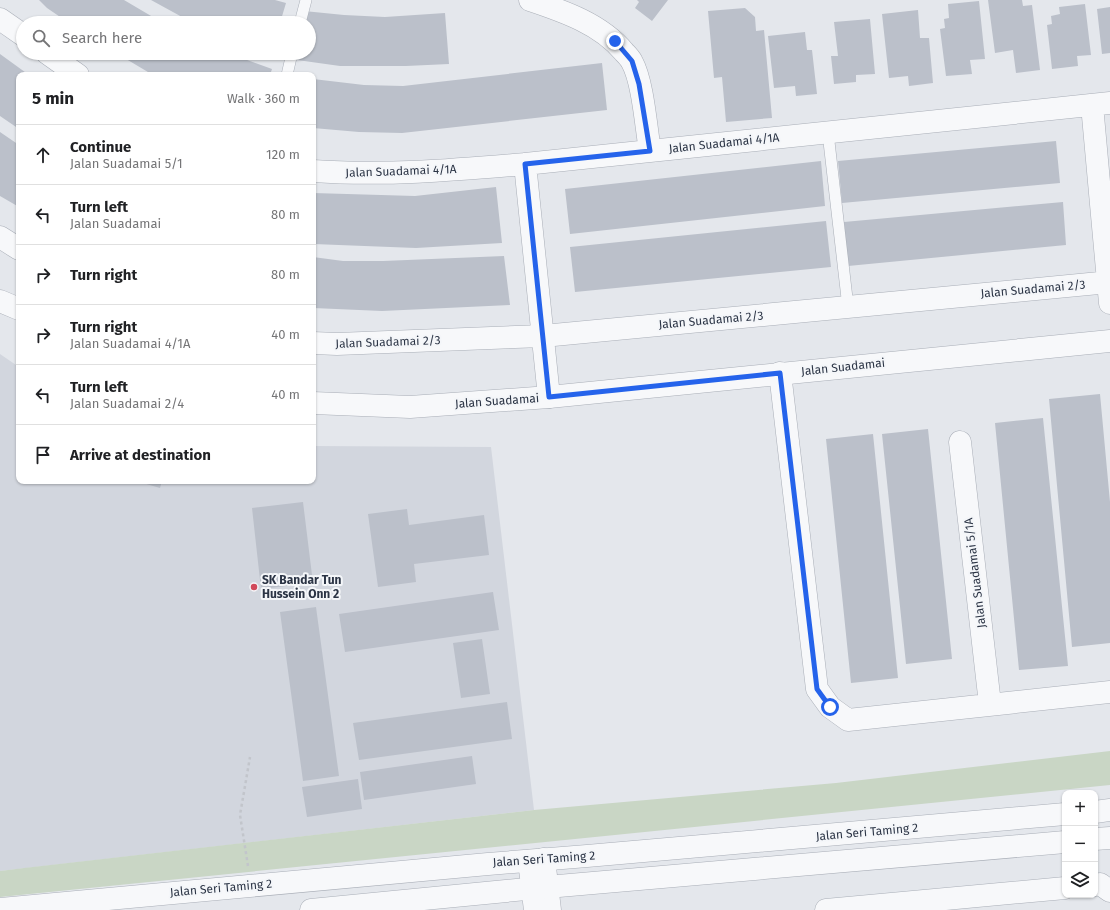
<!DOCTYPE html>
<html lang="en">
<head>
<meta charset="utf-8">
<style>
  :root { --surface:#fff; --page:#f2f2f2; --text:#202124; --muted:#757577; --line:#e0e0e0 }
  body { margin:0; font-family:"Fira Sans",sans-serif; background:var(--page); color:var(--text) }
  .controls { position:absolute; right:12px; bottom:12px; display:grid; overflow:hidden; border-radius:8px; box-shadow:0 1px 3px #0004 }
  .controls button { width:36px; height:36px; display:grid; place-items:center; padding:0; border:0; border-bottom:1px solid var(--line); background:var(--surface); color:var(--text); font:20px sans-serif }
  .stop { position:absolute; width:12px; height:12px; margin:-9px; border:3px solid #2563eb; border-radius:50%; background:#fff }
  .stop.end { background:#2563eb; border-color:#fff; box-shadow:0 1px 4px #0008 }
  .list { margin:0; padding:0; list-style:none }
  h2 { display:flex; justify-content:space-between; align-items:center; height:52px; margin:0; padding:0 16px; font-size:17px }
  h2 small { font-size:13px; font-weight:400; color:var(--muted) }
  .list li { display:grid; grid-template-columns:26px 1fr auto; gap:12px; align-items:center; box-sizing:border-box; height:60px; padding:0 16px; border-top:1px solid var(--line) }
  .list b { display:block; font-size:15px; white-space:nowrap }
  .list p { margin:0; font-size:13px; white-space:nowrap; color:var(--muted) }
  .list em { font-size:13px; font-style:normal; color:var(--muted) }
  .icon { flex:none; width:22px; height:22px; fill:none; stroke:currentColor; stroke-width:2; stroke-linecap:round; stroke-linejoin:round }
  .map { position:relative; flex:none; width:1110px; height:910px; overflow:hidden }
  .search { position:absolute; background:var(--surface); box-shadow:0 1px 3px #0004; left:16px; top:16px; width:300px; height:44px; display:flex; align-items:center; gap:10px; box-sizing:border-box; padding:0 14px; border-radius:22px; color:var(--muted); font-size:15px }
  .panel { position:absolute; background:var(--surface); box-shadow:0 1px 3px #0004; left:16px; top:72px; width:300px; height:412px; border-radius:8px }
  .map>svg:first-child { display:block }
  .built { fill:#d2d6de }
  .green { fill:#c9d6c5 }
  .building { fill:#bbc0ca }
  .lines { fill:none; stroke-linecap:round; stroke-linejoin:round }
  .service-casing { stroke:#a9aeb7; stroke-width:12 }
  .minor-casing { stroke:#a9aeb7; stroke-width:23 }
  .tertiary-casing { stroke:#a9aeb7; stroke-width:23 }
  .path { stroke:#c2c5cb; stroke-width:2.5; stroke-dasharray:3 3; stroke-linecap:butt }
  .service { stroke:#f7f8fa; stroke-width:11 }
  .minor { stroke:#f7f8fa; stroke-width:22 }
  .tertiary { stroke:#f7f8fa; stroke-width:22 }
  .route { stroke:#2563eb; stroke-width:5 }
  .poi-dot { fill:#d1495b; stroke:#f4f6f9; stroke-width:1.5 }
  .labels { text-anchor:middle; dominant-baseline:central; stroke-width:4; stroke-linejoin:round; paint-order:stroke }
  .street-label { font-size:12px; fill:#2b3445; stroke:#f4f6f9 }
  .poi-label { font-size:12px; font-weight:bold; fill:#2b3445; stroke:#f4f6f9; text-anchor:start }
</style>
</head>
<body>
<div class="map">
<svg width="1110" height="910" viewBox="0 0 1110 910">
  <rect width="100%" height="100%" fill="#e4e7ec"/>
  <path class="built" d="M 0,354 L 19,367 L 19,481 L 313,481 L 313,446 L 491,447 L 534,810 L 0,871 Z"/>
  <path class="green" d="M 1110,751 L 1110,785 L 0,897 L 0,871 L 24,868 L 534,810 L 836,783 Z"/>
  <path class="building" d="M 39,0 L 124,0 L 163,23 L 69,23 L 47,8 Z
    M 151,0 L 275,0 L 286,3 L 280,23 L 193,23 Z
    M 637,0 L 668,0 L 652,21 L 635,8 L 639,2 Z
    M 988,0 L 1022,0 L 1023,6 L 1032,5 L 1040,70 L 1016,73 L 1013,50 L 995,53 Z
    M 979,1 L 985,59 L 970,60 L 972,74 L 946,76 L 940,29 L 945,28 L 944,19 L 949,18 L 948,4 Z
    M 1085,4 L 1091,55 L 1077,56 L 1078,66 L 1052,69 L 1047,25 L 1052,24 L 1051,16 L 1060,14 L 1059,7 Z
    M 1110,7 L 1110,53 L 1102,54 L 1097,9 Z
    M 745,8 L 755,17 L 756,31 L 764,30 L 772,118 L 726,122 L 722,77 L 714,78 L 708,11 Z
    M 918,10 L 920,38 L 929,38 L 933,83 L 909,86 L 908,76 L 889,78 L 882,14 Z
    M 304,11 L 344,15 L 385,17 L 445,13 L 449,64 L 406,66 L 340,66 L 297,60 L 298,53 L 309,53 L 309,23 L 302,23 Z
    M 870,19 L 875,74 L 856,75 L 856,82 L 834,84 L 831,56 L 838,56 L 834,22 Z
    M 805,32 L 807,50 L 812,50 L 817,94 L 796,96 L 795,86 L 774,88 L 768,36 Z
    M 116,53 L 228,53 L 272,69 L 270,75 L 153,75 Z
    M 0,54 L 29,75 L 19,75 L 19,129 L 0,116 Z
    M 602,63 L 607,110 L 402,133 L 359,132 L 313,128 L 313,79 L 364,85 L 403,86 Z
    M 0,132 L 19,145 L 19,207 L 0,196 Z
    M 1056,141 L 1060,183 L 842,203 L 838,161 Z
    M 821,161 L 825,206 L 570,234 L 565,189 Z
    M 496,187 L 502,243 L 416,248 L 313,244 L 313,193 L 415,196 Z
    M 1063,202 L 1066,245 L 848,266 L 844,222 Z
    M 826,221 L 831,267 L 575,292 L 570,247 Z
    M 504,256 L 510,305 L 382,311 L 313,308 L 313,257 L 343,261 L 383,261 Z
    M 1100,394 L 1110,502 L 1110,643 L 1072,647 L 1049,399 Z
    M 1043,418 L 1068,666 L 1019,670 L 995,423 Z
    M 928,429 L 952,659 L 906,664 L 882,434 Z
    M 873,434 L 898,678 L 851,683 L 826,439 Z
    M 110,481 L 120,481 L 119,484 Z
    M 136,481 L 162,481 L 160,488 Z
    M 303,502 L 313,583 L 261,589 L 252,508 Z
    M 407,509 L 409,525 L 484,515 L 489,555 L 414,564 L 416,582 L 378,587 L 368,514 Z
    M 493,592 L 499,630 L 345,652 L 339,614 Z
    M 316,607 L 339,776 L 303,781 L 280,612 Z
    M 482,639 L 490,694 L 461,698 L 453,643 Z
    M 507,702 L 512,739 L 359,760 L 353,723 Z
    M 472,756 L 476,784 L 364,800 L 360,772 Z
    M 358,779 L 362,809 L 307,817 L 302,787 Z"/>
  <g class="lines">
    <defs>
      <path id="service" d="M 300,23 L 306,0
        M 287,75 L 292,53
        M 828,133 L 848,307"/>
      <path id="minor" d="M 530,0 C 563,11 601,24 624,52 C 627,55 630,58 632,62 C 643,82 646,127 650,151
        M 0,19 L 23,35
        M 47,53 L 78,75
        M 1092,105 L 1110,303
        M 525,164 L 549,397
        M 313,171 C 384,176 454,170 525,164 L 1110,103
        M 0,237 L 19,249
        M 313,343 L 337,344 L 543,336 L 1110,282
        M 780,373 L 817,689 L 830,707 L 848,720 L 1110,692
        M 960,442 L 990,704
        M 544,859 L 550,910
        M 529,861 L 535,910
        M 1095,885 L 1100,884 L 1110,891
        M 826,910 L 1065,888"/>
      <path id="tertiary" d="M 0,301 L 19,309
        M 313,403 L 410,407 L 549,397 L 1110,341
        M 1095,812 L 1110,810
        M 1095,839 L 1110,838
        M 0,909 L 488,864 L 587,856 L 1065,814
        M 311,910 L 547,887 L 1065,842"/>
    </defs>
    <use href="#service" class="service-casing"/>
    <use href="#minor" class="minor-casing"/>
    <use href="#tertiary" class="tertiary-casing"/>
    <path class="path" d="M 248,866 L 240,815 L 250,757"/>
    <use href="#service" class="service"/>
    <use href="#minor" class="minor"/>
    <use href="#tertiary" class="tertiary"/>
  </g>
  <g class="lines">
    <path class="route" d="M 615,41 L 632,61 L 639,84 L 650,151 L 525,164 L 549,397 L 780,373 L 817,689 L 830,707"/>
  </g>
  <circle class="poi-dot" cx="254" cy="587" r="4"/>
  <g class="labels">
    <g class="street-label">
      <text transform="translate(724 143) rotate(-6)">Jalan Suadamai 4/1A</text>
      <text transform="translate(401 171) rotate(-2)">Jalan Suadamai 4/1A</text>
      <text transform="translate(1033 289) rotate(-5)">Jalan Suadamai 2/3</text>
      <text transform="translate(711 320) rotate(-5)">Jalan Suadamai 2/3</text>
      <text transform="translate(388 342) rotate(-2)">Jalan Suadamai 2/3</text>
      <text transform="translate(843 367) rotate(-6)">Jalan Suadamai</text>
      <text transform="translate(497 401) rotate(-4)">Jalan Suadamai</text>
      <text transform="translate(975 573) rotate(-97)">Jalan Suadamai 5/1A</text>
      <text transform="translate(867 832) rotate(-5)">Jalan Seri Taming 2</text>
      <text transform="translate(544 859) rotate(-4)">Jalan Seri Taming 2</text>
      <text transform="translate(221 888) rotate(-5)">Jalan Seri Taming 2</text>
    </g>
    <g class="poi-label">
      <text x="262" y="580">SK Bandar Tun<tspan x="262" dy="14">Hussein Onn 2</tspan></text>
    </g>
  </g>
</svg>
<div class="controls">
<button>+</button>
<button>−</button>
<button><svg class="icon" aria-label="layers" viewBox="0 0 24 24"><path d="M12 4l9 5-9 5-9-5zM3 14l9 5 9-5"/></svg></button>
</div>
<div class="stop" style="left:830px;top:707px"></div>
<div class="stop end" style="left:615px;top:41px"></div>
<div class="search"><svg class="icon" aria-label="search" viewBox="0 0 24 24"><circle cx="10" cy="10" r="6"/><path d="M15 15l6 6"/></svg>Search here</div>
<section class="panel">
<h2>5 min<small>Walk · 360 m</small></h2>
<ul class="list">
<li><svg class="icon" aria-label="ahead" viewBox="0 0 24 24"><path d="M12 20V5M6 11l6-6 6 6"/></svg><div><b>Continue</b><p>Jalan Suadamai 5/1</p></div><em>120 m</em></li>
<li><svg class="icon" aria-label="left" viewBox="0 0 24 24"><path d="M17 20v-9H6M10 6l-5 5 5 5"/></svg><div><b>Turn left</b><p>Jalan Suadamai</p></div><em>80 m</em></li>
<li><svg class="icon" aria-label="right" viewBox="0 0 24 24"><path d="M7 20v-9h11M14 6l5 5-5 5"/></svg><div><b>Turn right</b></div><em>80 m</em></li>
<li><svg class="icon" aria-label="right" viewBox="0 0 24 24"><path d="M7 20v-9h11M14 6l5 5-5 5"/></svg><div><b>Turn right</b><p>Jalan Suadamai 4/1A</p></div><em>40 m</em></li>
<li><svg class="icon" aria-label="left" viewBox="0 0 24 24"><path d="M17 20v-9H6M10 6l-5 5 5 5"/></svg><div><b>Turn left</b><p>Jalan Suadamai 2/4</p></div><em>40 m</em></li>
<li><svg class="icon" aria-label="arrive" viewBox="0 0 24 24"><path d="M6 21V4h12l-3 4 3 4H6"/></svg><div><b>Arrive at destination</b></div></li>
</ul>
</section>
</div>
</body>
</html>
